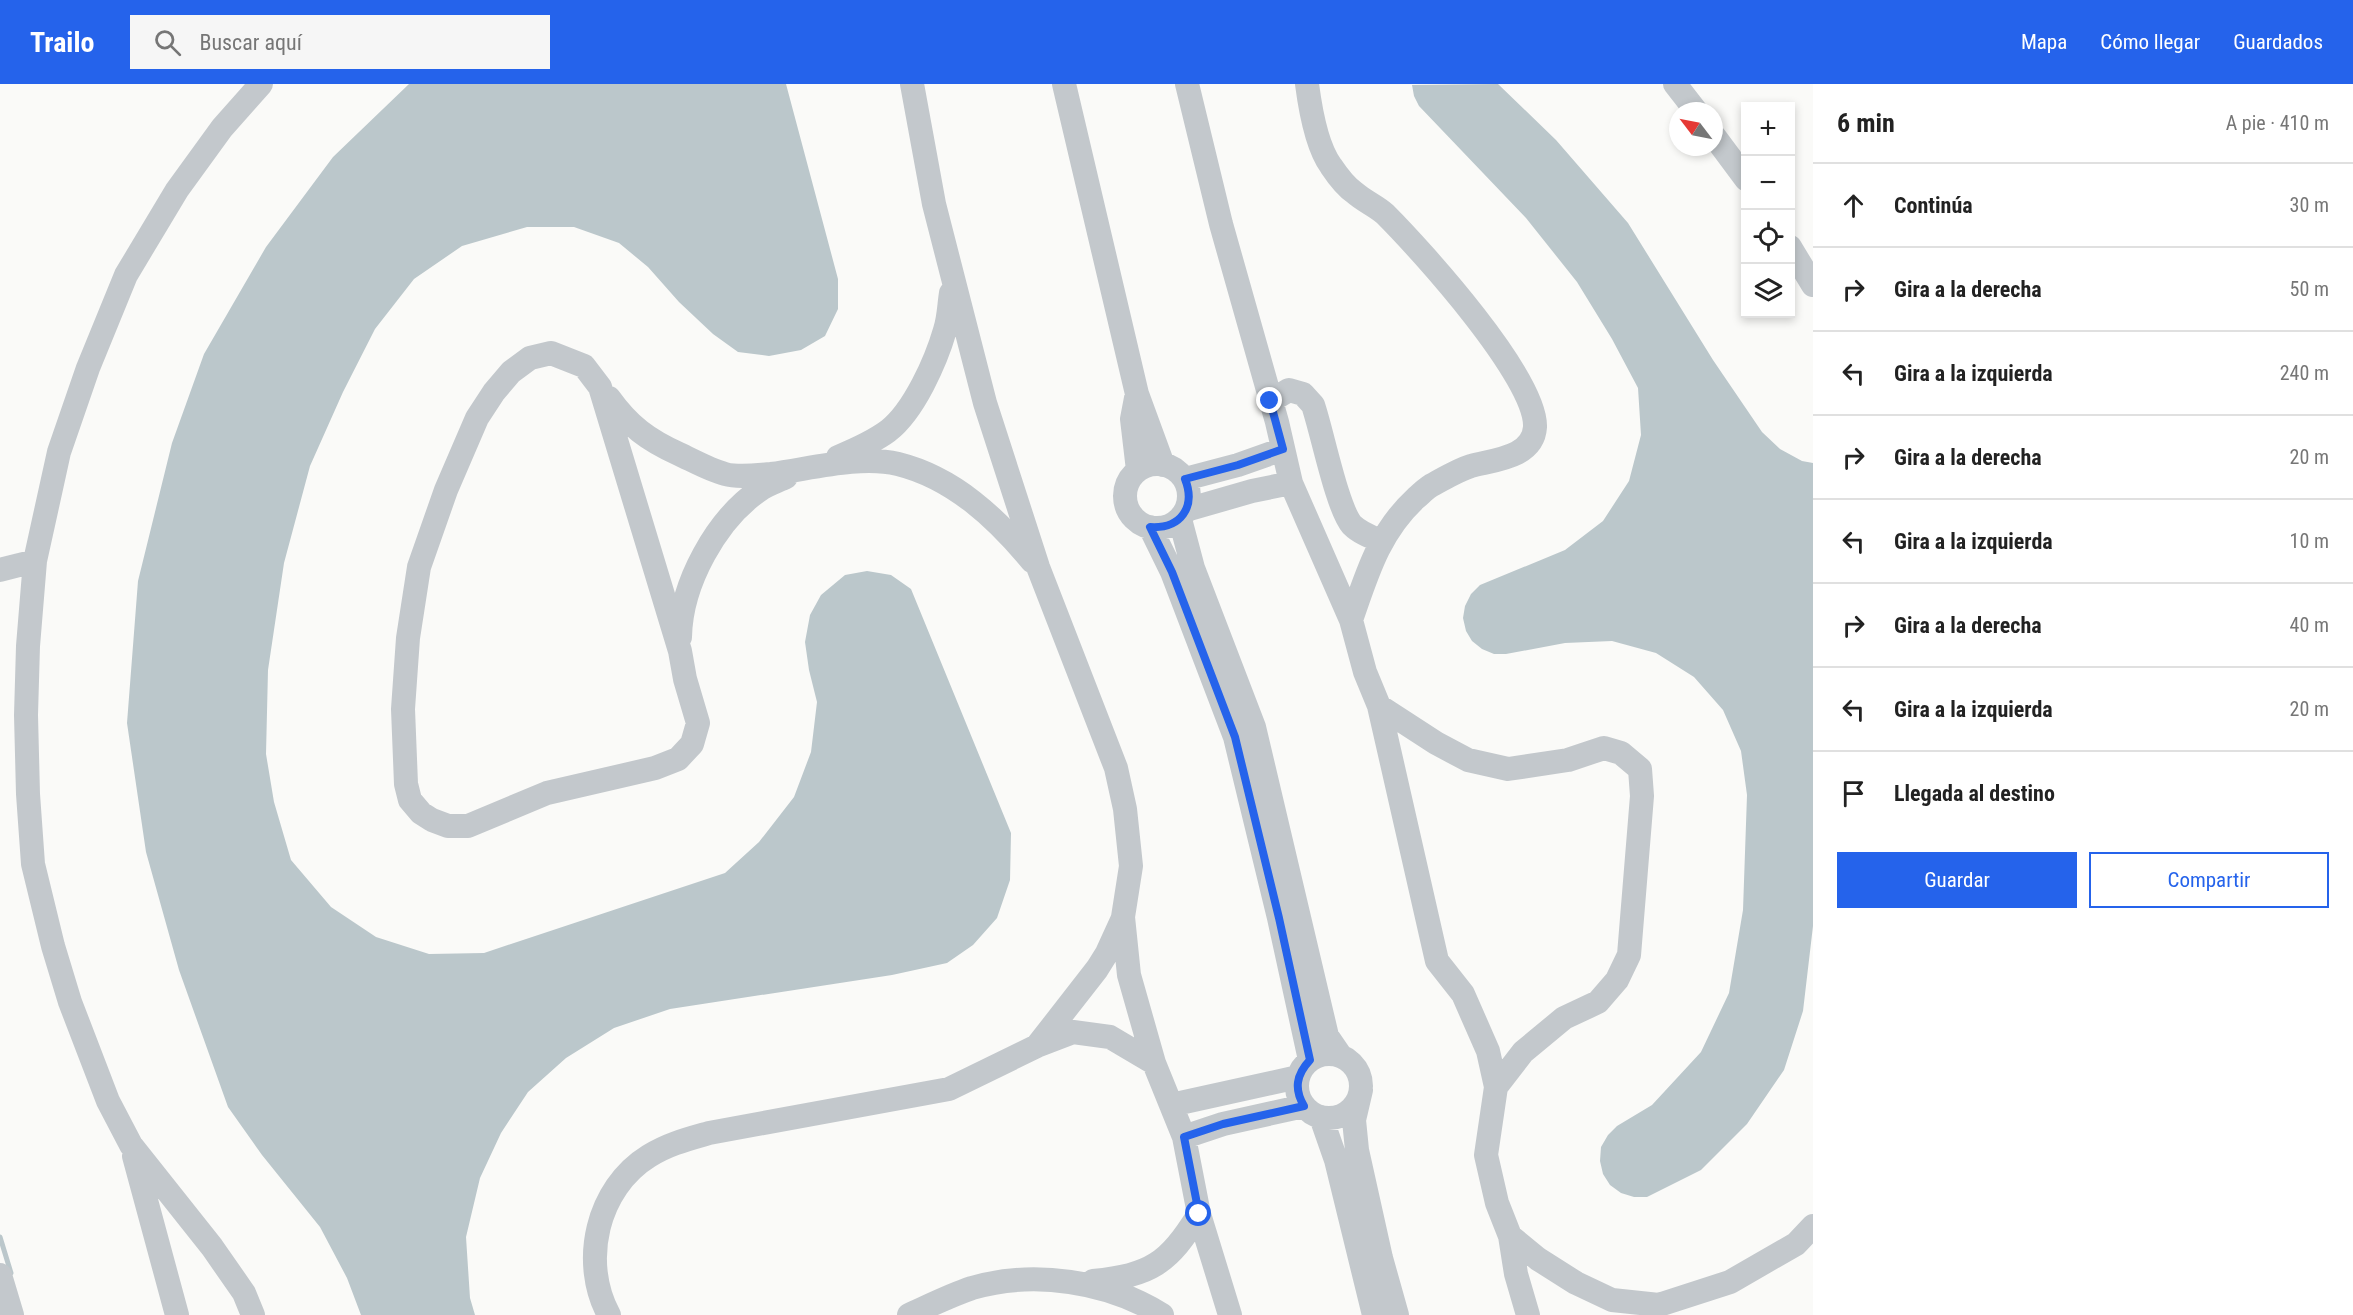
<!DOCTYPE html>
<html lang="es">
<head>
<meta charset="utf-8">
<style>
  :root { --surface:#fff; --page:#f6f6f6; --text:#222; --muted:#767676; --line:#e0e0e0; --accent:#2563eb }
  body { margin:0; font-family:"Roboto Condensed",sans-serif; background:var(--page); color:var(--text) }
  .controls { position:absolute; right:18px; top:18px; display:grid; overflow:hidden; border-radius:0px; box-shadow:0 3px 9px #0003 }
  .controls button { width:54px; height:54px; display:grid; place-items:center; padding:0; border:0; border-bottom:2px solid var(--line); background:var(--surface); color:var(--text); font:30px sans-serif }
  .compass { position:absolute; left:1669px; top:18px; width:54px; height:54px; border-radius:50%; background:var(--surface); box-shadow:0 3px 9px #0003; rotate:302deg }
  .stop { position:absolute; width:18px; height:18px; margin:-14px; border:4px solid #2563eb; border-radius:50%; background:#fff }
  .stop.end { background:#2563eb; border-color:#fff; box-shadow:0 2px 6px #0008 }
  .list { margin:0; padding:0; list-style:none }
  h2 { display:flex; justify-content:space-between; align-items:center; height:78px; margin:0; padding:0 24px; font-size:26px }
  h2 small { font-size:20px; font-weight:400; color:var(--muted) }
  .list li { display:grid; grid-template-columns:39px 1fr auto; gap:18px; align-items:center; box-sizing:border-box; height:84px; padding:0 24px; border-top:2px solid var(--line) }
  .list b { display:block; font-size:22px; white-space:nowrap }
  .list em { font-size:20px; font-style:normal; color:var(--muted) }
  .actions { display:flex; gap:12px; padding:18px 24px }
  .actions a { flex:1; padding:14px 0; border:2px solid var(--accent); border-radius:0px; text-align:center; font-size:21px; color:var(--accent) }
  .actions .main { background:var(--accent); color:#fff }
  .icon { flex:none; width:33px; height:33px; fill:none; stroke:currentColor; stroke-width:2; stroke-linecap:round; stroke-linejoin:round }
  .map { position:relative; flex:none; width:1813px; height:1231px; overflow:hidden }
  header { display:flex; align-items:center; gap:36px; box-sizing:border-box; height:84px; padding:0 30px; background:var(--accent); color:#fff }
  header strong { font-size:28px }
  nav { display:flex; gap:33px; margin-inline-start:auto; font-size:21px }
  .search { width:420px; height:54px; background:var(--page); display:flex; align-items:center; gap:15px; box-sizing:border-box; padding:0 21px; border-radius:0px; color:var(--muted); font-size:22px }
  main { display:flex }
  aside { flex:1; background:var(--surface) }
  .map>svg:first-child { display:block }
  .water { fill:#bbc7cb }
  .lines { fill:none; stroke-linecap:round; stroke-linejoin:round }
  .stream { stroke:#bbc7cb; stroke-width:5 }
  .minor { stroke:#c3c8cc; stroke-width:24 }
  .route { stroke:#2563eb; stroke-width:8 }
</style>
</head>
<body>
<header>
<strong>Trailo</strong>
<div class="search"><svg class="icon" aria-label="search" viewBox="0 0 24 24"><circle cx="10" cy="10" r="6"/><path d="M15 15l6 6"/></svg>Buscar aquí</div>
<nav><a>Mapa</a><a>Cómo llegar</a><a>Guardados</a></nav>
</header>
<main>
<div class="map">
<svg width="1813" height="1231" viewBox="0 0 1813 1231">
  <rect width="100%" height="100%" fill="#fafaf8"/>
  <path class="water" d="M 409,0 L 786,0 L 838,195 L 838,225 L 825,252 L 801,266 L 769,272 L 738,268 L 713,250 L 679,218 L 648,183 L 619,159 L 574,143 L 527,143 L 462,162 L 414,195 L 375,245 L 343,308 L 310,382 L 284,479 L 268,586 L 266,670 L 274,718 L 291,776 L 331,823 L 376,853 L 429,870 L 484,869 L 725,789 L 759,758 L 794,713 L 811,668 L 817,618 L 809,586 L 805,558 L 810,531 L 821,511 L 845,491 L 867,487 L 891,491 L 911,505 L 1011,749 L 1010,796 L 997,834 L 973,861 L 947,879 L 892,891 L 670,925 L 614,944 L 566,974 L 528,1008 L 501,1049 L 480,1094 L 466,1153 L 470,1214 L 475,1231 L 361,1231 L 347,1194 L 320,1143 L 262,1071 L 228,1023 L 179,886 L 146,768 L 127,639 L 138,497 L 172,359 L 204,270 L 266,163 L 333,73 Z
    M 1498,0 L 1556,56 L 1628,139 L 1713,276 L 1762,348 L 1780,365 L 1802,377 L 1813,379 L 1813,842 L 1803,927 L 1784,986 L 1747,1040 L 1701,1086 L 1647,1113 L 1634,1113 L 1621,1109 L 1610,1101 L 1603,1090 L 1600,1077 L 1601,1063 L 1608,1051 L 1617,1042 L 1652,1021 L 1701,968 L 1729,909 L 1743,826 L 1747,711 L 1741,667 L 1723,626 L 1694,593 L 1656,569 L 1612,557 L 1565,559 L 1506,570 L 1494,570 L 1482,565 L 1472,557 L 1466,547 L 1463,534 L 1465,522 L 1471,510 L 1480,501 L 1565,466 L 1603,437 L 1629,397 L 1641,351 L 1638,304 L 1612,255 L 1577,198 L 1526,134 L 1419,22 L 1414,12 L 1412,1 Z"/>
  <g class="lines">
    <path class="stream" d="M 0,1153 L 11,1189"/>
    <path class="minor" d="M 912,0 L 934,120 L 985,319 L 1038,483 L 1116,684 L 1125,725 L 1131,782 L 1123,833 L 1129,891 L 1154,979 L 1184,1053 L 1199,1130 L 1230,1231
      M 1064,0 L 1137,310 L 1163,381
      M 1187,0 L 1221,140 L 1277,338 L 1291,399 L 1351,536 L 1365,588 L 1379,622 L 1437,877 L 1463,910 L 1488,967 L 1496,1003 L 1486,1071 L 1497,1119 L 1510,1152 L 1516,1190 L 1528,1231
      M 1307,0 C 1310,23 1317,63 1331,82 C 1337,91 1346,103 1355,109 C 1364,117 1376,122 1385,130 C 1421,166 1537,294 1535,343 C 1533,374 1493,376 1471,382 C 1458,386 1445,394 1434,400 C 1427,403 1422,409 1416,414 C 1379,448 1367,490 1351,536
      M 1675,0 L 1696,27
      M 1714,52 L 1746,95
      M 1790,163 L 1813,201
      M 551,269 L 584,282 L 600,303 L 680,567 L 685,595 L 698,639 L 692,660 L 678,675 L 655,684 L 547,709 L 468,742 L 448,742 L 432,736 L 421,729 L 410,716 L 406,700 L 403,625 L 408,554 L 419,483 L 446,406 L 477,334 L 494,308 L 511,288 L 530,274 Z
      M 609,314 C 629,342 648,356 679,370 C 694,377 710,386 725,390 C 739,394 757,391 771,390 C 810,385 859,371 898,380 C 954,394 996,434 1032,477
      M 1136,314 L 1132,335 L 1138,386
      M 1270,317 L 1289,306 L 1303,310 L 1313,321 C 1322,347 1337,424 1352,441 C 1360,449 1371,453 1381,457
      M 838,373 C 855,366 873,358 888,347 C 914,327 936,277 945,246 C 949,234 949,221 951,209
      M1125 412a32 32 0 1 1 64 0a32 32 0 1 1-64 0Z
      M 1185,395 L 1238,381 L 1283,365
      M 1186,426 L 1252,407 L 1291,399
      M 1180,435 L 1193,484 L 1254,643 L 1327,952 L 1340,971
      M 1150,443 L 1172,488 L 1235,653 L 1279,834 L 1310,976
      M 0,486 L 35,477
      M 680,553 C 681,500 716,435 761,405 C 768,400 778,397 786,393
      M 1379,622 L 1436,659 L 1468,676 L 1508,685 L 1568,676 L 1604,664 L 1621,669 L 1640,685 L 1642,712 L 1629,871 L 1617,896 L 1598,918 L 1564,934 L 1523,968 L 1496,1003
      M 1039,961 L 1073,948 L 1110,953 L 1154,979
      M1297 1002a32 32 0 1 1 64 0a32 32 0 1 1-64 0Z
      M 1361,1006 L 1354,1036 L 1357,1066 L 1381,1174 L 1397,1231
      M 1171,1021 L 1298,993
      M 1321,1033 L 1336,1076 L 1374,1231
      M 1184,1053 L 1223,1040 L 1304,1022
      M 134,1072 L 177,1231
      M 1510,1152 L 1538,1175 L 1576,1199 L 1612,1216 L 1659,1221 L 1730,1198 L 1796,1160 L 1813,1142
      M 0,1191 L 12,1231
      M 1093,1197 C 1151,1191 1168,1180 1199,1130
      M 253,1231 L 244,1209 L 212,1163 L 131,1061 L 108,1017 L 70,918 L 53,862 L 33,780 L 28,710 L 26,631 L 28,562 L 35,477 L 59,368 L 88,284 L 126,191 L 177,106 L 222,44 L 261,0
      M 609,1231 C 580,1178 597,1104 649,1072 C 668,1060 688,1055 709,1049 L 949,1005 L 1037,962 L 1097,885 L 1107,869 L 1123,834
      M 909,1231 C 929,1222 951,1211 972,1204 C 1034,1186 1108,1197 1162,1231"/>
  </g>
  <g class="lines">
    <path class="route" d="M 1199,1130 L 1184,1053 L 1223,1040 L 1304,1022 C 1294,1005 1296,991 1310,976 L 1279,834 L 1235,653 L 1172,488 L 1150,443 C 1181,445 1196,423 1185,395 L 1238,381 L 1283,365 L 1270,317"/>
  </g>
</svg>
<div class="controls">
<button>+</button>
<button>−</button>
<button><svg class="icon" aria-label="locate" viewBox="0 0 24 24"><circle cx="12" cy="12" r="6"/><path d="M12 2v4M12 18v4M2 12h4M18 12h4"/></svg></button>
<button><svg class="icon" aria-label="layers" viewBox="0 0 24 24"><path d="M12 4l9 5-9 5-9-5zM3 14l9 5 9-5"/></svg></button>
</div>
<svg class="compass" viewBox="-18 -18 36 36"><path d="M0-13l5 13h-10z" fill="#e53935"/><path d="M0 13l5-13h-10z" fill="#767676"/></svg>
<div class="stop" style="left:1199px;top:1130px"></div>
<div class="stop end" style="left:1270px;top:317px"></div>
</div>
<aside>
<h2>6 min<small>A pie · 410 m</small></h2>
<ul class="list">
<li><svg class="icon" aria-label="ahead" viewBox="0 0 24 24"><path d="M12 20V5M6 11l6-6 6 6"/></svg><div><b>Continúa</b></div><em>30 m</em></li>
<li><svg class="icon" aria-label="right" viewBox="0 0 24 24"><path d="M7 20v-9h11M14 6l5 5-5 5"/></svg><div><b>Gira a la derecha</b></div><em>50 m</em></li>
<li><svg class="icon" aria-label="left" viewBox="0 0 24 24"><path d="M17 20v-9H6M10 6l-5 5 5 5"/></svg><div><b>Gira a la izquierda</b></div><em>240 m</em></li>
<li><svg class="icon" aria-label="right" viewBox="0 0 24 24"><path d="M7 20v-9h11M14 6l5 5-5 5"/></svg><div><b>Gira a la derecha</b></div><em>20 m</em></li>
<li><svg class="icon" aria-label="left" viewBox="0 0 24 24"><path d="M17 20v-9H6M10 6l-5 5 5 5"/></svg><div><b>Gira a la izquierda</b></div><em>10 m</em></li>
<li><svg class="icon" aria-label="right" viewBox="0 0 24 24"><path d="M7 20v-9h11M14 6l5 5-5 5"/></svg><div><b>Gira a la derecha</b></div><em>40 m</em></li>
<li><svg class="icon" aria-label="left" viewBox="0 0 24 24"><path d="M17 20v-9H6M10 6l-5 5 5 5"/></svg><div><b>Gira a la izquierda</b></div><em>20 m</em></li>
<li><svg class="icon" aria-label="arrive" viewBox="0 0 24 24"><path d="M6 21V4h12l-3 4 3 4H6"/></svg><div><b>Llegada al destino</b></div></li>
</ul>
<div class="actions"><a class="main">Guardar</a><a>Compartir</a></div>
</aside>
</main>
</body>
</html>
